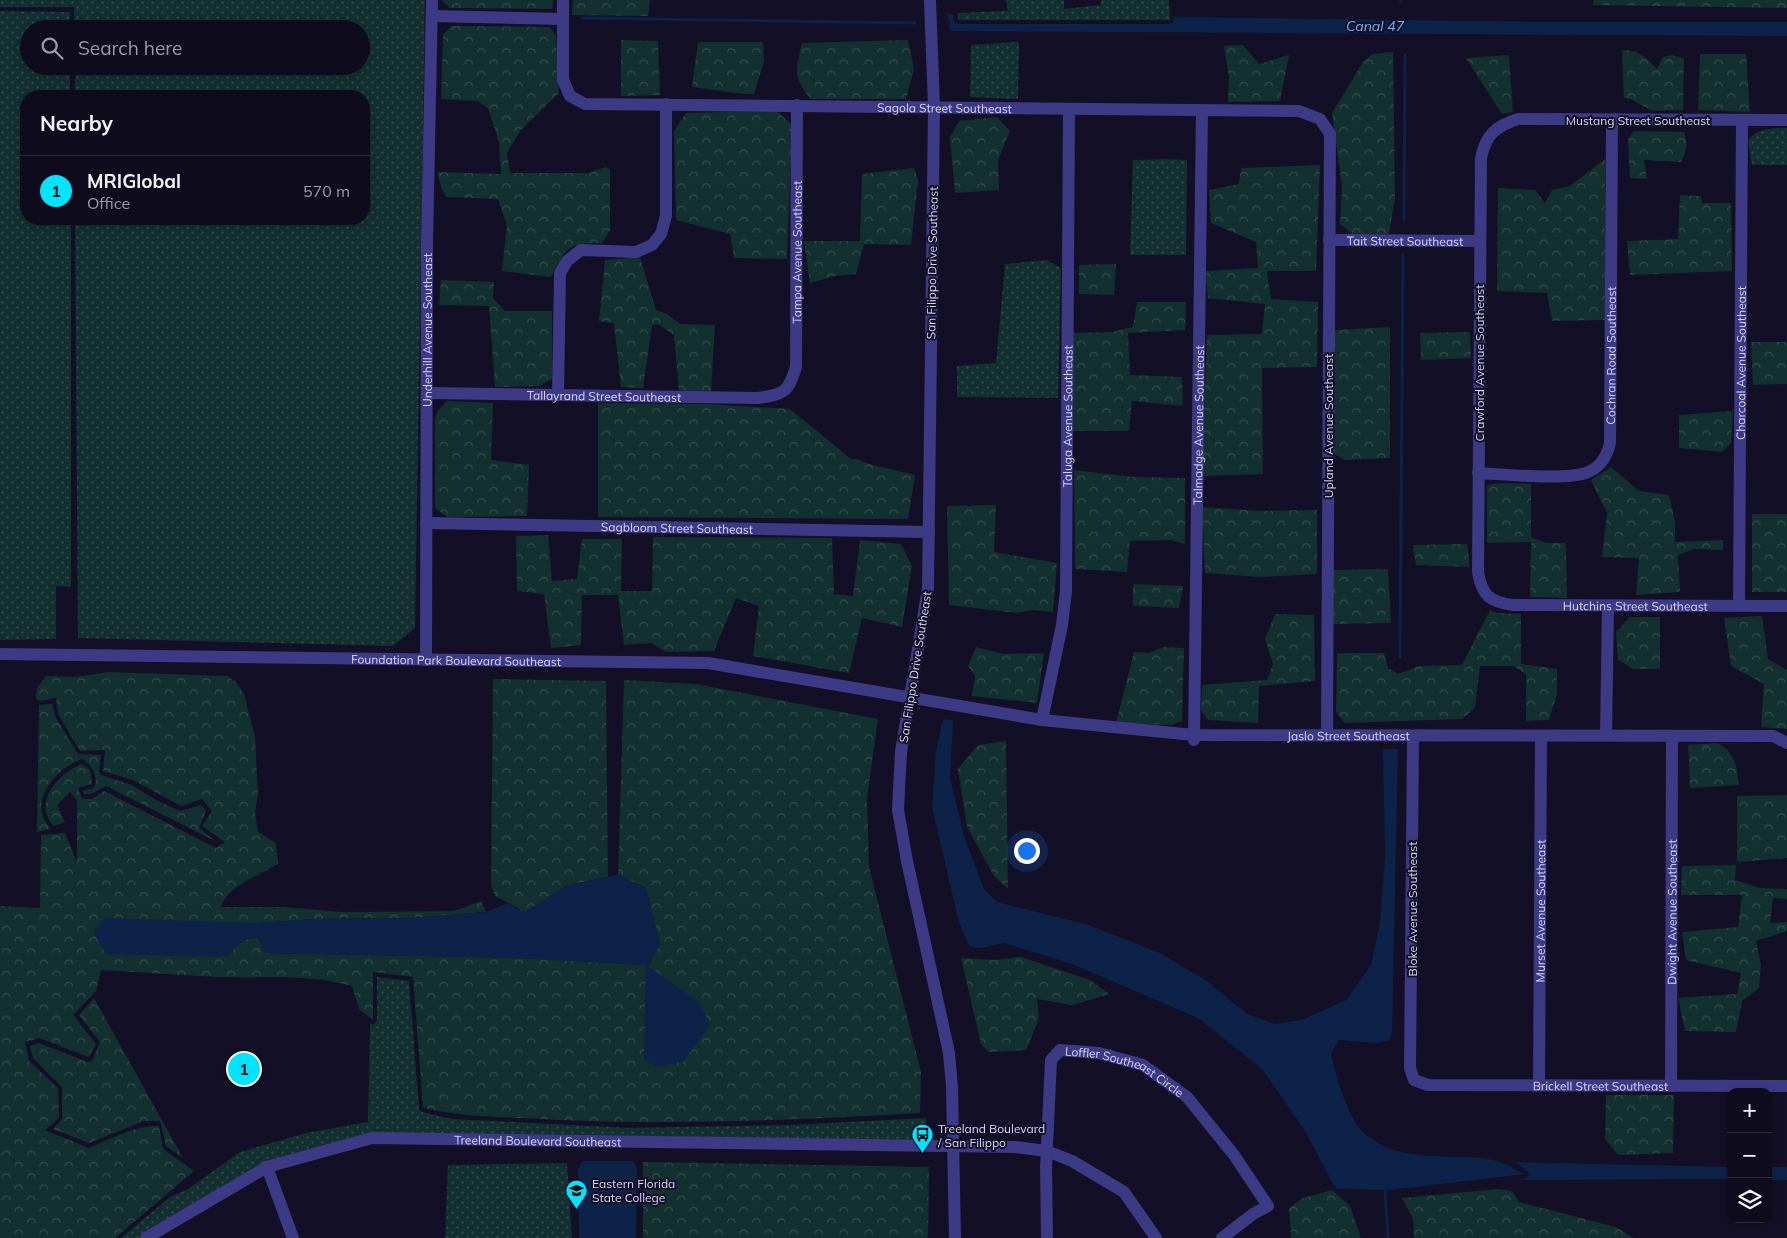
<!DOCTYPE html>
<html lang="en">
<head>
<meta charset="utf-8">
<style>
  :root { --surface:#0e0b1c; --page:#171425; --text:#f1f3f6; --muted:#9b9ba3; --line:#2e2b3b; --accent:#00e5ff }
  body { margin:0; font-family:Mulish,sans-serif; background:var(--page); color:var(--text) }
  .controls { position:absolute; right:15px; bottom:15px; display:grid; overflow:hidden; border-radius:10px; box-shadow:0 2px 8px #0003 }
  .controls button { width:45px; height:45px; display:grid; place-items:center; padding:0; border:0; border-bottom:1px solid var(--line); background:var(--surface); color:var(--text); font:25px sans-serif }
  .you { position:absolute; left:1026px; top:850px; width:18px; height:18px; margin:-12px; border:4px solid #fff; border-radius:50%; background:#1a73e8; box-shadow:0 0 0 8px #1a73e833 }
  .badge { display:grid; place-items:center; width:32px; height:32px; border-radius:50%; background:var(--accent); color:#111; font-size:16px; font-weight:700 }
  .pin { position:absolute; translate:-50% -50%; border:2px solid #fff; box-shadow:0 1px 5px #0006 }
  .list { margin:0; padding:0; list-style:none }
  h2 { display:flex; justify-content:space-between; align-items:center; height:65px; margin:0; padding:0 20px; font-size:21px }
  h2 small { font-size:16px; font-weight:400; color:var(--muted) }
  .list li { display:grid; grid-template-columns:32px 1fr auto; gap:15px; align-items:center; box-sizing:border-box; height:70px; padding:0 20px; border-top:1px solid var(--line) }
  .list b { display:block; font-size:19px; white-space:nowrap }
  .list p { margin:0; font-size:16px; white-space:nowrap; color:var(--muted) }
  .list em { font-size:16px; font-style:normal; color:var(--muted) }
  .icon { flex:none; width:28px; height:28px; fill:none; stroke:currentColor; stroke-width:2; stroke-linecap:round; stroke-linejoin:round }
  .map { position:relative; flex:none; width:1787px; height:1238px; overflow:hidden }
  .search { position:absolute; background:var(--surface); box-shadow:0 2px 8px #0003; left:20px; top:20px; width:350px; height:55px; display:flex; align-items:center; gap:12px; box-sizing:border-box; padding:0 18px; border-radius:28px; color:var(--muted); font-size:19px }
  .panel { position:absolute; background:var(--surface); box-shadow:0 2px 8px #0003; left:20px; top:90px; width:350px; height:135px; border-radius:20px }
  .map>svg:first-child { display:block }
  .grass { fill:url(#grass-dots) }
  .forest { fill:url(#forest-crowns) }
  .water { fill:#0c2248 }
  .lines { fill:none; stroke-linecap:round; stroke-linejoin:round }
  .stream { stroke:#0c2248; stroke-width:3 }
  .minor { stroke:#3d3a85; stroke-width:12 }
  .labels { text-anchor:middle; dominant-baseline:central; stroke-width:4; stroke-linejoin:round; paint-order:stroke }
  .street-label { font-size:12px; fill:#d9d4ff; stroke:#130f26 }
  .poi-label { font-size:12px; fill:#d9d4ff; stroke:#130f26; text-anchor:start }
  .water-label { font-size:14px; font-style:italic; fill:#62b6ff; stroke:#130f26 }
</style>
</head>
<body>
<div class="map">
<svg width="1787" height="1238" viewBox="0 0 1787 1238">
  <defs>
    <pattern id="grass-dots" width="8" height="8" patternUnits="userSpaceOnUse" patternTransform="scale(1.25)"><rect width="8" height="8" fill="#12302f"/><path d="M2 2h.1M6 6h.1" fill="none" stroke="#344d4e" stroke-width="1.8" stroke-linecap="round"/></pattern>
    <pattern id="forest-crowns" width="20" height="18" patternUnits="userSpaceOnUse" patternTransform="scale(1.25)"><rect width="20" height="18" fill="#12302f"/><path d="M2 6a3 3 0 1 1 6 0M12 15a3 3 0 1 1 6 0" fill="none" stroke="#344d4e"/></pattern>
  </defs>
  <rect width="100%" height="100%" fill="#130f26"/>
  <path class="grass" d="M 0,0 L 425,0 L 415,628 L 393,646 L 78,638 L 75,219 L 364,219 L 364,96 L 75,96 L 75,66 L 361,66 L 361,29 L 74,29 L 74,7 L 0,7 Z
    M 1006,0 L 1064,0 L 1064,9 L 1101,5 L 1101,0 L 1169,0 L 1170,20 L 958,20 L 958,13 L 1008,11 Z
    M 0,11 L 70,12 L 70,29 L 29,29 L 29,66 L 70,66 L 70,96 L 26,96 L 26,219 L 71,219 L 71,587 L 56,586 L 56,639 L 0,640 Z
    M 1019,42 L 1018,99 L 970,97 L 971,45 Z
    M 1787,128 L 1787,165 L 1752,165 L 1748,141 C 1758,127 1770,129 1787,128 Z
    M 1166,159 L 1187,160 L 1186,255 L 1130,255 L 1133,160 Z
    M 1046,260 L 1061,268 L 1058,398 L 957,397 L 957,366 L 996,363 L 1005,264 Z
    M 377,977 L 409,981 L 419,1109 L 422,1112 L 452,1119 L 630,1128 L 792,1125 L 926,1118 L 927,1140 L 371,1133 L 270,1161 L 139,1238 L 121,1238 L 170,1197 L 188,1189 L 240,1152 L 306,1133 L 368,1122 L 370,1023 L 373,1025 L 377,1021 Z
    M 567,1163 L 572,1238 L 445,1238 L 448,1165 Z"/>
  <path class="forest" d="M 441,0 L 553,0 L 552,9 L 450,8 Z
    M 573,0 L 650,0 L 648,16 L 572,15 Z
    M 1594,0 L 1787,0 L 1787,8 L 1593,5 Z
    M 451,26 L 549,27 L 556,35 L 559,93 L 520,131 L 507,153 L 510,173 L 589,173 L 605,167 L 610,169 L 610,230 L 602,243 C 568,243 566,247 551,277 L 502,271 L 507,225 L 498,199 L 447,197 L 442,190 L 437,172 L 501,174 L 499,142 L 488,108 L 477,101 L 441,99 L 443,35 Z
    M 621,40 L 658,41 L 660,95 L 621,96 Z
    M 908,40 L 914,69 L 906,99 L 811,99 C 792,77 796,70 802,43 Z
    M 698,42 L 763,42 L 764,61 L 754,94 L 743,94 L 692,87 Z
    M 1243,45 L 1259,64 L 1289,55 L 1280,101 L 1228,102 L 1229,77 L 1224,46 Z
    M 1622,50 C 1639,50 1646,57 1657,69 L 1663,57 L 1673,55 L 1684,59 L 1683,110 L 1652,111 L 1631,99 L 1624,98 Z
    M 1393,52 L 1395,198 L 1389,234 L 1354,235 L 1340,224 L 1342,186 L 1332,113 L 1363,62 L 1372,54 Z
    M 1700,54 L 1746,54 L 1750,112 L 1698,110 Z
    M 1509,55 L 1513,112 L 1502,114 L 1466,58 Z
    M 777,111 L 792,125 L 787,259 L 734,258 L 730,234 L 676,220 L 674,131 L 686,113 Z
    M 997,117 L 1010,131 L 998,160 L 999,190 L 955,193 L 950,137 L 959,121 Z
    M 1634,131 L 1684,132 C 1688,144 1687,151 1681,162 L 1644,160 L 1647,179 L 1630,178 L 1628,140 Z
    M 1605,159 L 1605,320 L 1552,321 L 1547,293 L 1497,291 L 1498,188 L 1535,190 L 1545,203 L 1552,190 L 1570,186 Z
    M 1320,165 L 1316,271 L 1267,271 L 1271,299 L 1318,302 L 1317,367 L 1262,368 L 1263,474 L 1202,476 L 1207,335 L 1262,334 L 1265,304 L 1208,298 L 1205,271 L 1258,268 L 1256,242 L 1211,223 L 1209,190 L 1239,184 L 1241,168 Z
    M 914,168 L 918,180 L 911,245 L 864,244 L 856,274 L 835,276 L 810,283 L 804,241 L 860,241 L 862,174 Z
    M 1680,195 L 1701,196 L 1702,203 L 1731,203 L 1732,271 L 1630,275 L 1627,241 L 1678,239 Z
    M 640,257 L 656,310 L 667,314 L 680,324 L 715,325 L 711,391 L 679,391 L 674,335 L 658,324 L 652,325 L 643,388 L 621,387 L 614,323 L 599,321 L 605,260 Z
    M 1116,264 L 1114,295 L 1079,294 L 1079,265 Z
    M 441,280 L 494,282 L 493,298 L 505,311 L 552,311 L 552,379 L 539,386 L 495,387 L 489,306 L 439,305 Z
    M 1137,302 L 1186,302 L 1185,330 L 1128,333 L 1130,375 L 1182,377 L 1183,406 L 1132,401 L 1129,431 L 1073,431 L 1073,333 L 1112,332 L 1133,327 Z
    M 1390,327 L 1390,458 L 1345,460 L 1334,454 L 1335,330 Z
    M 1470,332 L 1471,358 L 1421,360 L 1420,333 Z
    M 1751,342 L 1787,342 L 1787,384 L 1753,385 Z
    M 447,401 L 493,403 L 491,460 L 529,465 L 527,516 L 447,517 L 435,508 L 435,418 L 438,410 Z
    M 598,403 L 706,404 L 790,409 L 851,459 L 857,459 L 869,464 L 915,475 L 908,519 L 598,517 Z
    M 1733,411 L 1731,443 L 1722,452 L 1679,448 L 1679,415 Z
    M 1611,467 L 1639,491 L 1669,495 L 1675,521 L 1675,542 L 1723,540 L 1723,550 L 1694,549 L 1678,555 L 1680,592 L 1636,595 L 1639,558 L 1602,557 L 1607,513 L 1591,480 Z
    M 1074,470 L 1133,477 L 1185,478 L 1185,544 L 1171,540 L 1130,541 L 1127,572 L 1075,569 Z
    M 1497,483 L 1531,484 L 1531,537 L 1546,543 L 1566,543 L 1567,598 L 1530,597 L 1531,542 L 1487,543 L 1487,486 Z
    M 996,505 L 994,552 L 1057,563 L 1053,612 L 1033,610 L 1017,613 L 949,605 L 947,506 Z
    M 1202,507 L 1261,511 L 1317,510 L 1317,574 L 1261,577 L 1205,573 Z
    M 1752,514 L 1787,514 L 1787,592 L 1752,592 Z
    M 548,535 L 552,581 L 577,579 L 582,539 L 622,539 L 621,591 L 652,591 L 653,537 L 832,538 L 834,594 L 853,596 L 860,540 L 901,544 L 912,566 L 902,627 L 862,618 L 849,673 L 753,656 L 759,606 L 736,598 L 714,651 L 666,652 L 651,643 L 624,645 L 618,595 L 582,595 L 581,645 L 551,648 L 544,594 L 517,591 L 516,536 Z
    M 1467,544 L 1470,567 L 1416,565 L 1413,545 Z
    M 1388,569 L 1391,623 L 1333,624 L 1332,570 Z
    M 1133,584 L 1183,586 L 1179,608 L 1133,606 Z
    M 1490,610 L 1497,613 L 1521,614 L 1521,664 L 1557,669 L 1557,694 L 1549,720 L 1526,721 L 1526,674 L 1513,666 L 1480,666 L 1475,708 L 1462,719 L 1345,723 L 1336,712 L 1337,653 L 1384,653 L 1388,668 L 1398,674 L 1419,666 L 1462,665 Z
    M 1275,614 L 1314,615 L 1315,681 L 1259,686 L 1258,723 L 1208,720 L 1201,711 L 1202,685 L 1267,680 L 1273,664 L 1265,639 Z
    M 1762,616 L 1768,659 L 1787,670 L 1787,729 L 1761,727 L 1764,684 L 1731,666 L 1724,618 Z
    M 1630,617 L 1660,617 L 1660,669 L 1633,669 L 1618,660 L 1616,632 Z
    M 976,647 L 1003,654 L 1044,653 L 1037,703 L 972,696 L 975,676 L 968,666 Z
    M 1164,647 L 1184,648 L 1182,721 L 1171,725 L 1116,723 L 1134,652 L 1148,653 Z
    M 108,672 L 227,676 L 236,682 L 244,694 L 255,737 L 258,794 L 255,813 L 258,832 L 276,843 L 278,864 C 260,875 227,886 221,907 L 283,907 L 341,912 L 454,911 L 481,901 L 486,912 L 412,918 L 316,919 L 258,923 L 226,957 L 243,940 L 258,937 L 265,953 L 519,958 L 647,965 L 645,1060 L 648,966 L 660,944 L 646,888 L 618,875 L 624,680 L 696,684 L 878,719 L 867,798 L 869,867 L 921,1072 L 920,1113 C 800,1120 679,1125 559,1120 C 513,1117 467,1118 423,1108 L 413,977 L 373,972 L 373,1020 L 359,1009 L 352,986 C 305,973 263,979 216,977 C 177,975 139,972 101,970 L 96,991 L 73,1015 L 96,1044 L 89,1057 L 39,1038 L 25,1042 L 29,1061 L 58,1088 L 59,1118 L 45,1130 L 89,1148 C 112,1138 134,1126 159,1126 L 163,1149 L 194,1171 L 115,1238 L 0,1238 L 0,906 L 40,908 L 41,835 L 65,833 L 77,863 L 77,800 L 70,792 L 57,805 L 65,822 L 54,826 C 32,803 58,773 82,764 L 90,770 L 92,784 L 78,788 L 82,799 L 92,799 L 104,791 L 216,848 L 225,842 L 202,826 L 212,811 L 202,799 L 181,806 L 133,780 L 103,771 L 105,750 L 80,751 L 58,714 L 56,698 L 41,701 L 36,699 L 37,688 L 46,676 L 76,677 Z
    M 493,679 L 606,681 L 608,877 L 568,885 L 523,914 L 516,907 L 495,896 L 491,885 Z
    M 52,704 L 55,716 L 78,754 L 101,755 L 99,772 L 101,775 L 132,785 L 154,799 L 180,811 L 201,805 L 206,811 L 199,828 L 217,842 L 106,786 L 91,794 L 85,794 L 83,791 L 94,788 C 99,777 92,765 82,759 C 55,769 26,802 51,829 L 37,832 L 39,705 Z
    M 1006,741 L 1008,889 L 994,876 L 967,827 L 958,769 L 978,745 Z
    M 1717,743 C 1736,753 1736,765 1739,785 L 1690,788 L 1688,745 Z
    M 1787,795 L 1787,858 L 1737,862 L 1737,796 Z
    M 1736,865 L 1735,880 L 1760,888 L 1787,889 L 1787,899 L 1773,898 L 1770,923 L 1787,922 L 1787,931 L 1756,941 L 1761,965 L 1759,988 L 1742,1001 L 1736,1032 L 1685,1031 L 1678,998 L 1737,994 L 1741,973 L 1686,960 L 1682,932 L 1738,927 L 1742,895 L 1681,895 L 1682,866 Z
    M 1021,957 L 1090,980 L 1109,994 L 1072,1005 L 1037,999 L 1039,1019 L 1026,1050 L 989,1052 L 981,1044 L 961,958 L 996,960 Z
    M 94,998 L 183,1158 L 166,1146 L 160,1121 L 144,1121 L 89,1143 L 53,1129 L 62,1119 L 62,1087 L 33,1058 L 30,1046 L 39,1043 L 88,1062 L 92,1061 L 100,1042 L 79,1015 Z
    M 1606,1095 L 1674,1095 L 1673,1153 L 1618,1155 L 1605,1139 Z
    M 643,1162 L 929,1167 L 928,1238 L 643,1238 Z
    M 1499,1189 L 1512,1191 L 1519,1202 L 1616,1227 L 1633,1238 L 1414,1238 L 1413,1219 L 1402,1198 Z
    M 1332,1190 L 1350,1206 L 1361,1238 L 1291,1238 L 1289,1208 L 1303,1198 Z"/>
  <path class="water" d="M 947,14 L 953,14 L 953,21 L 958,24 L 1169,24 L 1173,22 L 1174,17 L 1548,22 L 1787,22 L 1787,36 L 951,31 Z
    M 943,719 L 953,720 L 950,777 L 964,836 L 984,889 L 997,902 L 1086,924 L 1160,953 L 1207,981 L 1247,1014 L 1275,1024 L 1302,1020 L 1346,1000 L 1371,965 L 1380,922 L 1385,857 L 1383,749 L 1398,749 L 1392,1033 L 1389,1041 L 1374,1043 L 1339,1040 L 1331,1054 C 1336,1075 1348,1120 1365,1134 C 1401,1165 1451,1152 1493,1160 C 1504,1162 1515,1170 1525,1174 L 1390,1190 L 1336,1189 L 1305,1131 L 1263,1070 L 1198,1018 L 1072,964 L 1004,943 L 981,948 L 970,947 L 959,923 L 932,807 L 936,751 Z
    M 618,875 L 646,888 L 660,944 L 648,966 L 699,1002 L 710,1025 L 683,1062 L 656,1067 L 644,1060 L 646,965 L 516,958 L 265,953 L 258,937 L 242,940 L 226,957 L 106,954 L 93,932 L 105,918 L 258,923 L 316,919 L 412,918 L 486,912 L 508,903 L 523,913 L 568,885 Z
    M 582,1161 L 633,1161 L 637,1168 L 636,1238 L 579,1238 L 578,1169 Z
    M 1514,1162 L 1731,1167 L 1731,1179 L 1516,1180 L 1525,1179 L 1529,1175 L 1527,1171 Z
    M 1768,1167 L 1787,1167 L 1787,1180 L 1768,1180 Z"/>
  <g class="lines">
    <path class="stream" d="M 1401,2 L 1401,0
      M 582,18 L 915,23
      M 1404,220 L 1405,55
      M 1400,657 L 1403,255
      M 1385,1190 L 1388,1238"/>
    <g class="minor">
      <path id="s1" d="M 563,0 L 563,80 L 570,96 L 585,104 L 1299,111 L 1320,119 L 1330,134 L 1327,736"/>
      <path d="M 930,0 L 934,107 L 928,588 L 901,752 L 898,810 L 907,861 L 949,1053 L 952,1087 L 955,1238"/>
      <path d="M 432,16 L 562,19"/>
      <path id="s2" d="M 1787,120 L 1518,119 C 1496,126 1485,135 1481,159 L 1478,572 C 1482,596 1490,602 1513,605 L 1787,606"/>
      <path id="s3" d="M 1329,240 L 1480,241"/>
      <path id="s4" d="M 428,393 L 758,398 C 784,394 788,393 796,367 L 797,105"/>
      <path d="M 558,394 L 560,273 L 567,261 L 581,250 L 636,252 L 652,245 L 661,234 L 666,216 L 666,104"/>
      <path id="s5" d="M 1478,473 C 1502,474 1569,481 1588,472 C 1601,467 1607,456 1610,443 L 1612,120"/>
      <path id="s6" d="M 426,523 L 929,532"/>
      <path id="s7" d="M 1739,605 L 1742,120"/>
      <path id="s8" d="M 0,654 L 708,663 L 1042,720 L 1194,735 L 1773,736 L 1787,743"/>
      <path id="s9" d="M 426,660 L 427,243 L 432,0"/>
      <path id="s10" d="M 1042,720 L 1062,625 L 1066,591 L 1069,109"/>
      <path d="M 1606,735 L 1608,606"/>
      <path id="s11" d="M 1413,737 L 1410,1068 L 1414,1080 L 1428,1085 L 1787,1086"/>
      <path id="s12" d="M 1194,740 L 1202,111"/>
      <path id="s13" d="M 1539,1085 L 1541,736"/>
      <path id="s14" d="M 1671,1086 L 1672,738"/>
      <path d="M 267,1167 L 293,1238"/>
      <path id="s15" d="M 146,1238 L 267,1167 L 372,1138 L 1015,1147 L 1047,1151 L 1072,1161 L 1124,1192 L 1156,1238"/>
      <path id="s16" d="M 1047,1238 L 1046,1167 L 1051,1060 L 1060,1050 L 1099,1053 L 1143,1065 L 1187,1097 L 1234,1155 L 1268,1206 L 1253,1214 L 1222,1238"/>
    </g>
  </g>
  <defs>
    <symbol id="bus-pin" viewBox="-11 -11 22 30"><path d="M0 17L-7.5 6A9.5 9.5 0 1 1 7.5 6Z" fill="#00e5ff" stroke="#130f26"/><path d="M-5-6H5V4H4V6H2V4H-2V6H-4V4H-5ZM-3.5-4V0h7V-4ZM-3.5 1.2v1.5H-2V1.2ZM2 1.2v1.5H3.5V1.2Z" fill="#111"/></symbol>
    <symbol id="university-pin" viewBox="-11 -11 22 30"><path d="M0 17L-7.5 6A9.5 9.5 0 1 1 7.5 6Z" fill="#00e5ff" stroke="#130f26"/><path d="M0-5L7-2L0 1L-7-2ZM-4 1L0 2.5L4 1V4Q0 6-4 4Z" fill="#111"/></symbol>
  </defs>
  <g fill-rule="evenodd">
    <use href="#bus-pin" x="910" y="1122" width="25" height="34"/>
    <use href="#university-pin" x="564" y="1178" width="25" height="34"/>
  </g>
  <g class="labels">
    <g class="street-label">
      <text stroke="none"><textPath href="#s1" startOffset="474">Sagola Street Southeast</textPath></text>
      <text x="1638" y="120">Mustang Street Southeast</text>
      <text stroke="none"><textPath href="#s3" startOffset="76">Tait Street Southeast</textPath></text>
      <text stroke="none"><textPath href="#s4" startOffset="499">Tampa Avenue Southeast</textPath></text>
      <text transform="translate(932 263) rotate(-89)">San Filippo Drive Southeast</text>
      <text stroke="none"><textPath href="#s9" startOffset="330">Underhill Avenue Southeast</textPath></text>
      <text stroke="none"><textPath href="#s5" startOffset="236">Cochran Road Southeast</textPath></text>
      <text transform="translate(1479 363) rotate(-90)">Crawford Avenue Southeast</text>
      <text stroke="none"><textPath href="#s7" startOffset="242">Charcoal Avenue Southeast</textPath></text>
      <text stroke="none"><textPath href="#s4" startOffset="176">Tallayrand Street Southeast</textPath></text>
      <text stroke="none"><textPath href="#s10" startOffset="306">Taluga Avenue Southeast</textPath></text>
      <text stroke="none"><textPath href="#s12" startOffset="315">Talmadge Avenue Southeast</textPath></text>
      <text transform="translate(1328 426) rotate(-90)">Upland Avenue Southeast</text>
      <text stroke="none"><textPath href="#s6" startOffset="251">Sagbloom Street Southeast</textPath></text>
      <text stroke="none"><textPath href="#s2" startOffset="916">Hutchins Street Southeast</textPath></text>
      <text stroke="none"><textPath href="#s8" startOffset="456">Foundation Park Boulevard Southeast</textPath></text>
      <text transform="translate(915 667) rotate(-81)">San Filippo Drive Southeast</text>
      <text stroke="none"><textPath href="#s8" startOffset="1354">Jaslo Street Southeast</textPath></text>
      <text transform="translate(1412 909) rotate(-90)">Bloke Avenue Southeast</text>
      <text stroke="none"><textPath href="#s13" startOffset="174">Murset Avenue Southeast</textPath></text>
      <text stroke="none"><textPath href="#s14" startOffset="174">Dwight Avenue Southeast</textPath></text>
      <text stroke="none"><textPath href="#s16" startOffset="261">Loffler Southeast Circle</textPath></text>
      <text stroke="none"><textPath href="#s11" startOffset="531">Brickell Street Southeast</textPath></text>
      <text stroke="none"><textPath href="#s15" startOffset="415">Treeland Boulevard Southeast</textPath></text>
    </g>
    <g class="poi-label">
      <text x="938" y="1128">Treeland Boulevard<tspan x="938" dy="14">/ San Filippo</tspan></text>
      <text x="592" y="1183">Eastern Florida<tspan x="592" dy="14">State College</tspan></text>
    </g>
    <g class="water-label">
      <text x="1375" y="26">Canal 47</text>
    </g>
  </g>
</svg>
<div class="controls">
<button>+</button>
<button>−</button>
<button><svg class="icon" aria-label="layers" viewBox="0 0 24 24"><path d="M12 4l9 5-9 5-9-5zM3 14l9 5 9-5"/></svg></button>
</div>
<div class="you"></div>
<div class="pin badge" style="left:244px;top:1069px">1</div>
<div class="search"><svg class="icon" aria-label="search" viewBox="0 0 24 24"><circle cx="10" cy="10" r="6"/><path d="M15 15l6 6"/></svg>Search here</div>
<section class="panel">
<h2>Nearby<small></small></h2>
<ul class="list">
<li><span class="badge">1</span><div><b>MRIGlobal</b><p>Office</p></div><em>570 m</em></li>
</ul>
</section>
</div>
</body>
</html>
